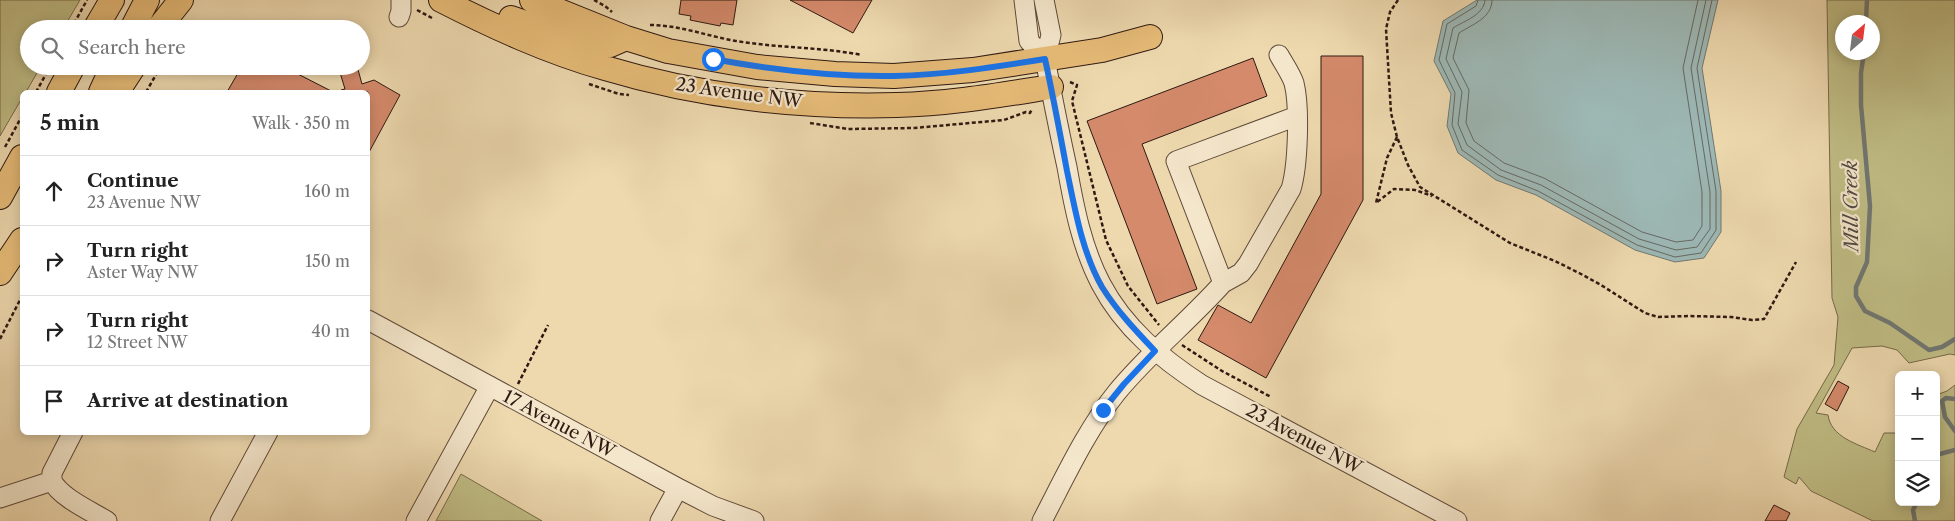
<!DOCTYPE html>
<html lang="en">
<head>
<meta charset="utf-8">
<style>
  :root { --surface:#fff; --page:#f2f2f2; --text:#222; --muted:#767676; --line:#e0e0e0 }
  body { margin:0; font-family:"Libre Caslon Text",serif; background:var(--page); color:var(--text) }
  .controls { position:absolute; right:15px; bottom:15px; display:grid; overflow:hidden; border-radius:8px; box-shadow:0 2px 12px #0003 }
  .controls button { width:45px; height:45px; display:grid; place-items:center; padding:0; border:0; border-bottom:1px solid var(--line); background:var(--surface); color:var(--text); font:25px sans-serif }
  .compass { position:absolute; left:1835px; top:15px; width:45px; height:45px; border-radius:50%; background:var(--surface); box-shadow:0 2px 12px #0003; rotate:28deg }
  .stop { position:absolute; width:15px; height:15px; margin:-11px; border:4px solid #1a73e8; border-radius:50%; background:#fff }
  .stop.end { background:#1a73e8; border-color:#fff; box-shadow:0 1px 5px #0008 }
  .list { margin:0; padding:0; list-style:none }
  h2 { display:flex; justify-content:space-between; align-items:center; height:65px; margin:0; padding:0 20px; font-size:21px }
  h2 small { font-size:16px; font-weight:400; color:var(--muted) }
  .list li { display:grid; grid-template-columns:32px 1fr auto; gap:15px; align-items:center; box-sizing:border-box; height:70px; padding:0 20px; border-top:1px solid var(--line) }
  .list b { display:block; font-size:19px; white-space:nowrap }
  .list p { margin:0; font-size:16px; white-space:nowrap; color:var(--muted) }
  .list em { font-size:16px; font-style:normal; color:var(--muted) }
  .icon { flex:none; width:28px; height:28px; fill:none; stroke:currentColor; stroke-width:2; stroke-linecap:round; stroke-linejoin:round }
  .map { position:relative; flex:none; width:1955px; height:521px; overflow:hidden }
  .search { position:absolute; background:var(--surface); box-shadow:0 2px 12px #0003; left:20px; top:20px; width:350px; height:55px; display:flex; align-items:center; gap:12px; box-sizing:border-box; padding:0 18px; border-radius:28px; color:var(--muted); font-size:19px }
  .panel { position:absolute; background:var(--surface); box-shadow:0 2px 12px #0003; left:20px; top:90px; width:350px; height:345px; border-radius:8px }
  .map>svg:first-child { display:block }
  .green { fill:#c0bd85; stroke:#776b4b; fill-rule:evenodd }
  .water { fill:#9db8b5; stroke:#717873 }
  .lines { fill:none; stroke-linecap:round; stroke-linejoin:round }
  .shore { stroke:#666863; stroke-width:1 }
  .stream { stroke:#717873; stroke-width:4.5 }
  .building { fill:#d48a6b; stroke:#2e1911 }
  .minor-casing { stroke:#5e4938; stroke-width:21 }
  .major-casing { stroke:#2e1911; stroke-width:26 }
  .path { stroke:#2e1911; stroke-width:2.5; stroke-dasharray:4 2.5; stroke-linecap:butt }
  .minor { stroke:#f4e6cb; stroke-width:19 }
  .major { stroke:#e7bc78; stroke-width:24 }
  .route { stroke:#1a73e8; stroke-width:6 }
  .labels { text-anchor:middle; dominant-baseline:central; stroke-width:4.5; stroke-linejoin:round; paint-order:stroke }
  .street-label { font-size:18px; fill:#2e1911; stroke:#f4e6cb }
  .water-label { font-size:19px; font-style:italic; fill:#4f4942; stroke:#f4e6cb }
</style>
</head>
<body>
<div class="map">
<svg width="1955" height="521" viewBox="0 0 1955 521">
  <rect width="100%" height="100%" fill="#eed9af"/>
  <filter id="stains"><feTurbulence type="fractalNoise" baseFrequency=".004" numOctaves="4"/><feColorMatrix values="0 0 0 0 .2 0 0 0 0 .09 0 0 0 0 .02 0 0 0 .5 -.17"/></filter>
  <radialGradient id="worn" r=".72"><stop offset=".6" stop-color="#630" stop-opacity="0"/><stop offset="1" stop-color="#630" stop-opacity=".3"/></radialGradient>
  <path class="green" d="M 0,0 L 80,0 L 63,29 L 29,29 L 29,66 L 41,66 L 26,92 L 22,92 L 22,98 L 0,136 Z
    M 1827,0 L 1955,0 L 1955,355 L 1950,354 L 1909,363 L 1897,350 L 1882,346 L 1852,348 L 1816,413 L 1828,415 C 1831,437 1857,444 1875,452 L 1884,433 L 1899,433 L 1899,502 L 1936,502 L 1936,392 L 1939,394 L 1947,391 L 1955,385 L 1955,521 L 1873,521 L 1811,491 L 1799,477 L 1796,484 L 1784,477 L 1797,429 L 1834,365 L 1838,317 L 1832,298 ZM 1842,22 L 1872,22 L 1872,52 L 1842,52 Z
    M 461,474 L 542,521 L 436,521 Z"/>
  <path class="water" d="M 1477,0 L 1718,0 L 1702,68 L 1721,191 L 1721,232 L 1704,258 L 1675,262 L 1635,250 L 1536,195 L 1496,180 L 1458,153 L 1447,126 L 1451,94 L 1434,61 L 1443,21 Z"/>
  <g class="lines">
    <path class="shore" d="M 1478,0 L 1476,6 L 1447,24 L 1439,60 L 1455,93 L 1452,125 L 1462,150 L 1498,175 L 1538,191 L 1637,245 L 1675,257 L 1701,253 L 1716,230 L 1716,191 L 1697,68 L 1712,0
      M 1485,0 C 1484,15 1464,21 1453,28 L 1446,59 L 1462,92 L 1458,124 L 1467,145 L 1501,170 L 1541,185 L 1639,239 L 1676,250 L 1697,247 L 1710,229 L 1710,192 L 1691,68 L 1706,0
      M 1492,0 C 1492,18 1473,24 1459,33 L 1453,58 L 1469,90 L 1466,123 L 1474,141 L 1504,163 L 1544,178 L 1642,232 L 1676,242 L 1693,240 L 1702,226 L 1702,192 L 1683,68 L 1698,0"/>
    <path class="stream" d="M 1866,22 L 1867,0
      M 1864,52 L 1861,73 L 1861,105 L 1870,206 L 1867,262 L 1856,287 L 1856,296 L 1865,311 L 1890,323 L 1929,350 L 1942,347 L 1955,339
      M 1955,399 L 1946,398 L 1942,401 L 1945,417 L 1955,431
      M 1936,455 L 1955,450
      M 1915,521 L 1913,510 L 1917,502"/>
  </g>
  <path class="building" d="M 681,0 L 737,0 L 733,25 L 721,23 L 720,26 L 690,20 L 691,16 L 679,14 Z
    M 790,0 L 872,0 L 853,33 Z
    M 1321,56 L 1363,56 L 1363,200 L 1266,378 L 1198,340 L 1218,305 L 1251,323 L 1321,194 Z
    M 1253,58 L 1267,96 L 1142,144 L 1197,289 L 1157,304 L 1087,121 Z
    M 242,66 L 297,66 L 294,72 L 333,92 L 227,92 Z
    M 338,66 L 357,66 L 362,84 L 374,80 L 400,95 L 368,154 L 368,92 L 342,92 L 341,90 L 345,89 Z
    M 1838,381 L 1849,387 L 1837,411 L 1825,404 Z
    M 1774,505 L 1790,513 L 1786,521 L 1765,521 Z"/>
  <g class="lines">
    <defs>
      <path id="minor" d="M 1024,0 L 1029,41 L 1045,59
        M 1044,0 L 1051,35 L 1045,59 C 1052,95 1059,131 1067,167 C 1074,207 1082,248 1101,284 C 1124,328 1162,359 1202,385 L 1457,521
        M 399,17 L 401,11 L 401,0
        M 1223,283 L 1176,161 L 1297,116
        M 368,320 L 678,488 L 713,506 L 754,521
        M 52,481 C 61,498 91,511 107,521
        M 52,481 L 52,473 L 73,432
        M 0,498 L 52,481
        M 220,521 L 268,432
        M 416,521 L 490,386
        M 660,521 L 678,488
        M 1042,521 C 1064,479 1087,429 1117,392 C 1149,353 1189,321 1223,283 L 1241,273 L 1248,264 L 1291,189 C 1298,166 1300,107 1294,83 C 1291,74 1284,64 1279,55"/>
      <path id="major" d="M 441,0 C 494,27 548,52 605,68 C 698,96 800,108 897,105 C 949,104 1000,95 1051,87
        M 532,0 L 626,38 L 668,51 L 757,67 L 835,74 L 894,76 L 973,70 L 1102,50 L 1150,37
        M 511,18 L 592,46 L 610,45 L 626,38
        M 95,29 L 112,0
        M 132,29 L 147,0
        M 158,29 L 181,0
        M 59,92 L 73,66
        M 101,92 L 113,66
        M 117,92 L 134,66
        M 0,197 L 22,157
        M 0,273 L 22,240"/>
    </defs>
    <use href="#minor" class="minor-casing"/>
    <use href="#major" class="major-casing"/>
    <path class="path" d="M 594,0 L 605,6 L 612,12
      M 1398,0 L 1390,12 L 1386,29 L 1391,113 L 1397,137 L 1408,165 L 1420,187 L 1510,243 L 1555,261 L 1581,274 L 1601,285 L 1645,313 L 1658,317 L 1689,316 L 1731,317 L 1752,320 L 1764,319 L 1796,262
      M 417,10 L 432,18
      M 650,25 C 679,25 707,36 736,41 C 778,48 820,47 862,55
      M 71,29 L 87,0
      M 1070,82 L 1077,85 L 1072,101 L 1106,240 L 1128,286 L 1159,325
      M 589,84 L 619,94 L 629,95
      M 36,92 L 46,74
      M 146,92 L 161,66
      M 810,123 L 848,129 L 914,128 L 1004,120 L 1026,112 L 1030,113 L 1032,109
      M 1397,137 L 1387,158 L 1376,203 L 1394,189 L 1415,190 L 1432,196
      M 5,147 L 22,116
      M 0,339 L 22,296
      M 1182,345 L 1222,371 L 1271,397
      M 518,384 L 548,325"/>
    <use href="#minor" class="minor"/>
    <use href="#major" class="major"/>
  </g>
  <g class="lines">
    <path class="route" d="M 713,59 C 773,70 833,77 894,76 C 945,75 995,67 1045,59 C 1053,96 1060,133 1067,171 C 1075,209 1082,252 1102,287 C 1117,311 1136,331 1155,351 L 1124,384 L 1103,410"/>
  </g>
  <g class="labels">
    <g class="street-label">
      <text transform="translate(739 93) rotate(8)">23 Avenue NW</text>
      <text transform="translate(559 424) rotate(28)">17 Avenue NW</text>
      <text transform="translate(1304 439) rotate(28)">23 Avenue NW</text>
    </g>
    <g class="water-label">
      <text transform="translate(1851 206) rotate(-91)">Mill Creek</text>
    </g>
  </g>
  <rect width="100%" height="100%" filter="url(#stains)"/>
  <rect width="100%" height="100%" fill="url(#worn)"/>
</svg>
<div class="controls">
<button>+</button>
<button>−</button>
<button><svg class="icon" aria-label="layers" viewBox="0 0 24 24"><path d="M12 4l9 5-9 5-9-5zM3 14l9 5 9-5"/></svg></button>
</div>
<svg class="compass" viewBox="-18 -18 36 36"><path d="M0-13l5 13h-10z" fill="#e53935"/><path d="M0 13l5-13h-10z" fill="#767676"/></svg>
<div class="stop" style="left:713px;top:59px"></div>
<div class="stop end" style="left:1103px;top:410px"></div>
<div class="search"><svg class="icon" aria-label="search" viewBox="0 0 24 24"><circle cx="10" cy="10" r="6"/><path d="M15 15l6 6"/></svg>Search here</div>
<section class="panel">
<h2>5 min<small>Walk · 350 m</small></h2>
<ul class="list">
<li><svg class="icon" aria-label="ahead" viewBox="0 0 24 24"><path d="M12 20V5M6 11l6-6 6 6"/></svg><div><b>Continue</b><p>23 Avenue NW</p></div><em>160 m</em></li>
<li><svg class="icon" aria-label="right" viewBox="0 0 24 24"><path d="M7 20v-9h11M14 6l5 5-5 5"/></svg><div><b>Turn right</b><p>Aster Way NW</p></div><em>150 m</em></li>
<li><svg class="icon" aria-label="right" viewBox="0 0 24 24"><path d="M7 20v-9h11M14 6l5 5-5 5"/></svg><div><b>Turn right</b><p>12 Street NW</p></div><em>40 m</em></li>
<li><svg class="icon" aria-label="arrive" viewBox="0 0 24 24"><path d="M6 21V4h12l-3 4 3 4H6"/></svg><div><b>Arrive at destination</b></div></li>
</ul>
</section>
</div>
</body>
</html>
